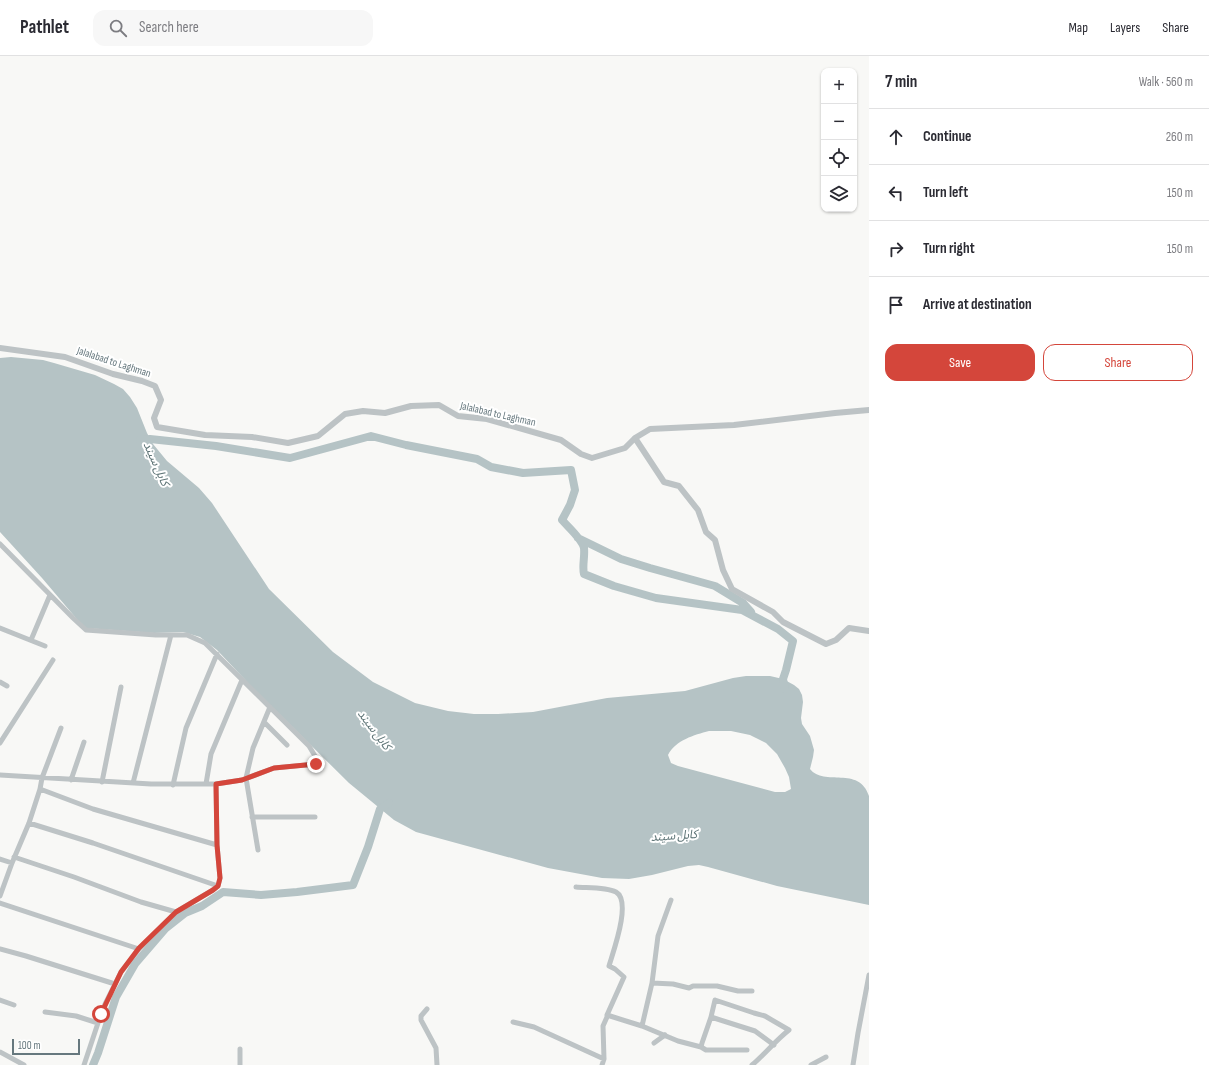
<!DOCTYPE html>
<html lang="en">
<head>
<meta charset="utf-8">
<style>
  :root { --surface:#fff; --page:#f7f7f7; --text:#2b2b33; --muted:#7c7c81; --line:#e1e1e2; --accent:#d4463b }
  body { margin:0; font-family:"Sofia Sans Condensed","Noto Sans Arabic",sans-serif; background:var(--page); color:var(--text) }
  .controls { position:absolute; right:12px; top:12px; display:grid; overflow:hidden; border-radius:8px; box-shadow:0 1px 3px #0004 }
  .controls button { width:36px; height:36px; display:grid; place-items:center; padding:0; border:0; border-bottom:1px solid var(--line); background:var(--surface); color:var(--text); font:20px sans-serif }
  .scale { position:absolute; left:12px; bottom:10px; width:68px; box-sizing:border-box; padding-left:4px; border:2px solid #66787e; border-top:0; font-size:11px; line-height:14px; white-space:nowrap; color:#66787e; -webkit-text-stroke:3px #fff; paint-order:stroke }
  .stop { position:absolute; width:12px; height:12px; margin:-9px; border:3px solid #d4463b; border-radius:50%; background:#fff }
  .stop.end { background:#d4463b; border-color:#fff; box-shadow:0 1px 4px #0008 }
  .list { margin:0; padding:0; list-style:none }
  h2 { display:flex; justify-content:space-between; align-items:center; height:52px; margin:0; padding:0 16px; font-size:17px }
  h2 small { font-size:13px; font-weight:400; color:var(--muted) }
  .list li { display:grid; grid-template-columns:26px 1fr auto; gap:12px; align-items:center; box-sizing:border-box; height:56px; padding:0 16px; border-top:1px solid var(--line) }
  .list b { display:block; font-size:15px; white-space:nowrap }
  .list em { font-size:13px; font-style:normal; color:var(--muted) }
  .actions { display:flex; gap:8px; padding:12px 16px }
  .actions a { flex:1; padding:9px 0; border:1px solid var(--accent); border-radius:12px; text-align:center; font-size:14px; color:var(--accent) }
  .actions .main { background:var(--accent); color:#fff }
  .icon { flex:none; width:22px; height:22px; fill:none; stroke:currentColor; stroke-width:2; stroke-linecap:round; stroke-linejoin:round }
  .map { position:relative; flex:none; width:869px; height:1009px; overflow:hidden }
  header { display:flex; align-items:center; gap:24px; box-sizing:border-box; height:56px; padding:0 20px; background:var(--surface); border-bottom:1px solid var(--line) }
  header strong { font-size:19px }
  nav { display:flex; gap:22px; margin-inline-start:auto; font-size:14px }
  .search { width:280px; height:36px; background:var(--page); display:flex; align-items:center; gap:10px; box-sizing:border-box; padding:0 14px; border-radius:12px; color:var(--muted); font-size:15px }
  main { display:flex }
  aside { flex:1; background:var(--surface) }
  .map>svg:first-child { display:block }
  .water { fill:#b5c3c5; fill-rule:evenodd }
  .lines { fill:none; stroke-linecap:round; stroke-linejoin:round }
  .river { stroke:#b5c3c5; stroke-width:8 }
  .minor { stroke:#bdc3c5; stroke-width:5 }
  .tertiary { stroke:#bdc3c5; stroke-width:6 }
  .route { stroke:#d4463b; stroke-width:5 }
  .labels { text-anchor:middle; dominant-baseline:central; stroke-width:4; stroke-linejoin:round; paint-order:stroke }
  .street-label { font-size:11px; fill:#66787e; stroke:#fff }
  .water-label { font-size:12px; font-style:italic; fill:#607678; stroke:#fff }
</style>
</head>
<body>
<header>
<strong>Pathlet</strong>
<div class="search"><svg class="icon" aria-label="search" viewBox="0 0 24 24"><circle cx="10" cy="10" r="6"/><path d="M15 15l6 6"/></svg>Search here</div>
<nav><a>Map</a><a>Layers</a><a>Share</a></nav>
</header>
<main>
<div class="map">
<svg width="869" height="1009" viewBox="0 0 869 1009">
  <rect width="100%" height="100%" fill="#f8f8f6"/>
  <path class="water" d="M 11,301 L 43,304 L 54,307 L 95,319 L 114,328 L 123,333 L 130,341 L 137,352 L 147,377 L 153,388 L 167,405 L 199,432 L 212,447 L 269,533 L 333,596 L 373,626 L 415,647 L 448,655 L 474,658 L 498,658 L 533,656 L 607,642 L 685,635 L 733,622 L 746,620 L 770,620 L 783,623 L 794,629 L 799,633 L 802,639 L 803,646 L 801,662 L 802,668 L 810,680 L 814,694 L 813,701 L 810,713 C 824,731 859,709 869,740 L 869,849 L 777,830 L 708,811 L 699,809 L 688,810 L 652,819 L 629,823 L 602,822 L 548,812 L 416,776 L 394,764 L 349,727 L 251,630 L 217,594 L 200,581 L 183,576 L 154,577 L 86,572 L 81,568 L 42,522 L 0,476 L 0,302 ZM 709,675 L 731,675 L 750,679 L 766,687 L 777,698 L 785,712 L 789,721 L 791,733 L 785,736 L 775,736 L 678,710 L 671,707 L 668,699 C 676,684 694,679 709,675 Z"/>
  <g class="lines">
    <path class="river" d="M 140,384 L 150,383 L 216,390 L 290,402 L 371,380 L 406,389 L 477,403 L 491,411 L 523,417 L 571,414 L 575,434 L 570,449 L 562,464 C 568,471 582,483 584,492 C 585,501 582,510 584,518 L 614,530 L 656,542 L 742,554 L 778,573 L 793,585 L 786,614 L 783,623 L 785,633
      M 578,482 L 621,503 L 650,512 L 715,530 L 743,547 L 751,556
      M 93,1009 L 98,997 L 116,941 L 135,908 L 166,872 L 185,857 L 202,850 L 223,836 L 261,839 L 297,836 L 353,829 L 368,791 L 380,753 L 389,747"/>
    <path class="minor" d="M 0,488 L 73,562 L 86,574 L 156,579 L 187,579 L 205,587 L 309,690 L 315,700 L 316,708 L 274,712 L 242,724 L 216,728 L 151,728 L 0,719
      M 0,572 L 45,590
      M 31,584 L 50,539
      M 0,626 L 7,630
      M 264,666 L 287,689
      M 0,687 L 53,604
      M 71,724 L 84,686
      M 102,726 L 121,631
      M 133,727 L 171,579
      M 206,728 L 211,698 L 242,624
      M 173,729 L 186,672 L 217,598
      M 40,733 L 93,753 L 217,789
      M 252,761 L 315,761
      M 29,767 L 93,787 L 218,830
      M 258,794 L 246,722 L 253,692 L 270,651
      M 14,801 L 74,821 L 141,846 L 176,856
      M 0,803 L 12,807
      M 576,831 C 587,832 606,831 616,836 C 632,845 613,896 609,910 L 615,913 L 624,921 L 607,959 L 607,961 L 603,970 L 604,1003 L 602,1009
      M 0,840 L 12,807 L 29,767 L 40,733 L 42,722 L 61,672
      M 0,847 L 139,893
      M 0,893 L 26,900 L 115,928
      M 652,927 L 673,928 L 689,932 L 693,930 L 717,930 L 738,935 L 752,935
      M 0,944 L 14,949
      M 427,953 L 421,960 L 421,964 L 436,992 L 437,1009
      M 45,956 L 76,960 L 98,967
      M 607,959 L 642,970 L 678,985 L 701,991 L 702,987 L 711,961 L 715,944 L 754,957 L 765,960 L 789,974 C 775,985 765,998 752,1009
      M 711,961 L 755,975 L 774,989
      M 513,966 L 534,971 L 604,1003
      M 642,970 L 652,927 L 658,880 L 671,844
      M 654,987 L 665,979
      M 701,991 L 706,994 L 747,994
      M 0,996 L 24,1009
      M 84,1009 L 98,967 L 105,948 L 121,916 L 139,893 L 176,856 L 213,834 L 218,830 L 220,822 L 217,789 L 216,728
      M 240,1009 L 240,993
      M 811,1009 L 826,1001
      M 853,1009 L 858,977 L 869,919"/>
    <path class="tertiary" d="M 0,292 L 65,301 L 113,318 L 142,325 L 155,330 L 161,344 L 154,362 L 157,371 L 205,379 L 252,381 L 288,387 L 318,380 L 345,358 L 363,355 L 385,357 L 411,350 L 439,349 L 458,360 L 487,363 L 561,384 L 581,398 L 592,402 L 625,392 L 635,382 L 650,373 L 734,369 L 835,357 L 869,354
      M 635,382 L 664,426 L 679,430 L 698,454 L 706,476 L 715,484 L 723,514 L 732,533 L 773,556 L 783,566 L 826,588 L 836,584 L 849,572 L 869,575"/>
  </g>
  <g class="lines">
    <path class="route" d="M 101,958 L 121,916 L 139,892 L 176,856 L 213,834 L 218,830 L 220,822 L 217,789 L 216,728 L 242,724 L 274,712 L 316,708"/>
  </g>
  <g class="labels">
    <g class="street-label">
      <text transform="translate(114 306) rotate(18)">Jalalabad to Laghman</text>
      <text transform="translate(498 358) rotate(13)">Jalalabad to Laghman</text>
    </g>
    <g class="water-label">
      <text transform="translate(156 408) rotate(66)">کابل سيند</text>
      <text transform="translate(374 674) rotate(53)">کابل سيند</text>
      <text transform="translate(674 780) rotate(-4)">کابل سيند</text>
    </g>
  </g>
</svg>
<div class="controls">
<button>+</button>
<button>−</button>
<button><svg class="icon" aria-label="locate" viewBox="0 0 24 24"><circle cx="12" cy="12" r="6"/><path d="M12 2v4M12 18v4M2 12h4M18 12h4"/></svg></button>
<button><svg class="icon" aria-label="layers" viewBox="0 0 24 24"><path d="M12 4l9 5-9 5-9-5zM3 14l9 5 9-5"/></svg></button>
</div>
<div class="scale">100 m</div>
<div class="stop" style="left:101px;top:958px"></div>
<div class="stop end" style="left:316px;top:708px"></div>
</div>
<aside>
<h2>7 min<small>Walk · 560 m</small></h2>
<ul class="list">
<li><svg class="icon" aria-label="ahead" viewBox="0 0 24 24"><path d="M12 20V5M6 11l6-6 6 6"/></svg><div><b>Continue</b></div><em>260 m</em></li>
<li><svg class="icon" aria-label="left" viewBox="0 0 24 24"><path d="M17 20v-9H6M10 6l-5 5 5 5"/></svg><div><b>Turn left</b></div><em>150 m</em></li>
<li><svg class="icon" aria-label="right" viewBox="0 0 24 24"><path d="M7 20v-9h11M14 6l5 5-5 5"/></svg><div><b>Turn right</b></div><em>150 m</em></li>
<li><svg class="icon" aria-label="arrive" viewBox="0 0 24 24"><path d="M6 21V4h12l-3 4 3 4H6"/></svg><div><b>Arrive at destination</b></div></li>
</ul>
<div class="actions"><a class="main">Save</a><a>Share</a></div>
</aside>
</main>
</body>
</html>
